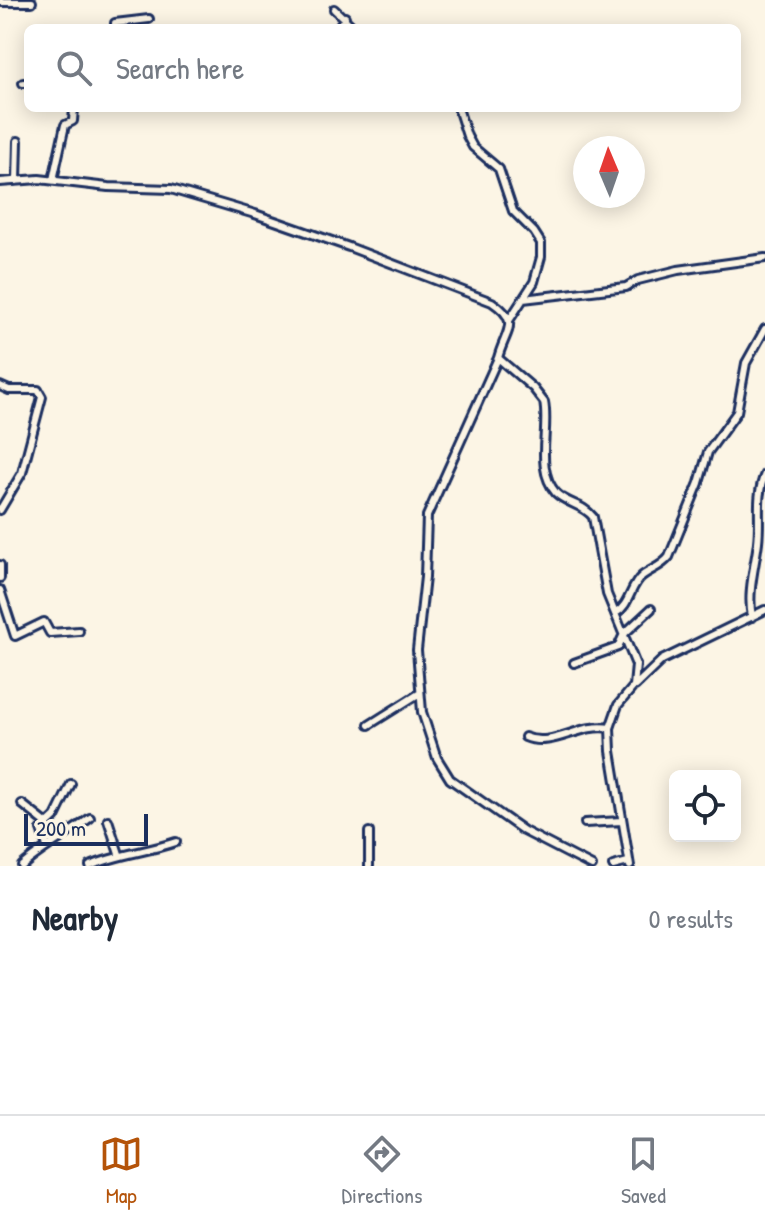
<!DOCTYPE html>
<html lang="en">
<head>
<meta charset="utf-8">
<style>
  :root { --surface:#fff; --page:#f6f6f7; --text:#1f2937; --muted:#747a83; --line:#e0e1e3; --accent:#b45309 }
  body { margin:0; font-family:"Patrick Hand",sans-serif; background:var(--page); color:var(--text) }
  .controls { position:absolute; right:24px; bottom:24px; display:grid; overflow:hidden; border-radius:12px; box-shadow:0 4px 20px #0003 }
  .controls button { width:72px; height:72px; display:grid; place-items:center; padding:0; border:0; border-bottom:2px solid var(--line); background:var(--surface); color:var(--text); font:40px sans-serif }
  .compass { position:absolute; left:573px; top:136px; width:72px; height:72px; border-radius:50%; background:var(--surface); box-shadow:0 4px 20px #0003; rotate:358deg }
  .scale { position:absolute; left:24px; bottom:20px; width:124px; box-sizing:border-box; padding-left:8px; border:4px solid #1b2f5e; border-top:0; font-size:22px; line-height:28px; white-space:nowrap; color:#1b2f5e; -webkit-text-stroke:6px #fcf5e5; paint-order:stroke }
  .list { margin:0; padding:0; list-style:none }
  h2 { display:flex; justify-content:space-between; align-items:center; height:104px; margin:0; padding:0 32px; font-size:34px }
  h2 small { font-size:26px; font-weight:400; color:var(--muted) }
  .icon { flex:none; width:44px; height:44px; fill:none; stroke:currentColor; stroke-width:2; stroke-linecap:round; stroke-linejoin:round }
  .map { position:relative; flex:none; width:765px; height:866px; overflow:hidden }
  .search { position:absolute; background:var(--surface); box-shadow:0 4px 20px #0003; left:24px; right:24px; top:24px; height:88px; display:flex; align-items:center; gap:20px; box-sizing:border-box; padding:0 28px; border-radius:12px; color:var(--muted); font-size:30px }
  .sheet { height:248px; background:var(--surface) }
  nav { display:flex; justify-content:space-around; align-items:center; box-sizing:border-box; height:112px; border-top:2px solid var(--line); background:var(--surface); font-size:22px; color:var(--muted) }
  nav a { display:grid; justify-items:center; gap:4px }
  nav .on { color:var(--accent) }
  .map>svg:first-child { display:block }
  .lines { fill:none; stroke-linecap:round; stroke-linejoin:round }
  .minor-casing { stroke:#1b2f5e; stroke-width:12 }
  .minor { stroke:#fcf5e5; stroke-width:6 }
</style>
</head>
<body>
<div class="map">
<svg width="765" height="866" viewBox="0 0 765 866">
  <rect width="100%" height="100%" fill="#fcf5e5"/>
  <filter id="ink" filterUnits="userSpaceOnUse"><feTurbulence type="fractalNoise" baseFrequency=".0125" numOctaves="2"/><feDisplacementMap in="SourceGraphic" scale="16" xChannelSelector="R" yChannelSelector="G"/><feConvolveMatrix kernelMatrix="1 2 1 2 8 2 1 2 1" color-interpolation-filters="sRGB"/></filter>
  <g filter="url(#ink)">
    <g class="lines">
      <defs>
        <path id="minor" d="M 0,2 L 32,2
          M 334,9 L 354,28
          M 115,28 L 115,23 L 149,19
          M 338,28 L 345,17
          M 23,83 L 28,83
          M 458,108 L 467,136 L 473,147 L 499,169 L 513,211 L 534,232 L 541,243 L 541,257 L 534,282 L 510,319
          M 53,180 L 65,125 L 73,121 L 74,108
          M 17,181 L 18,141
          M 0,182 L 39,179 L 108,187 L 171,189 L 255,214 L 349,247 L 492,302 C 522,322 505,331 498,358 L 533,388 L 544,402 C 550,430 534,468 556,493 C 567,504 583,504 593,517 L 607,594 L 636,665 L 634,686 L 618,705 L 610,728 L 611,751 L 630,866
          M 523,299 L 626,287 L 638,280 L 678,270 L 765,258
          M 498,358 L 427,516 L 425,577 L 417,650 L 422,712 L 437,758 L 450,779 L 524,831 L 592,866
          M 0,386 L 9,390 L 38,390 L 42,397 L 22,473 L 0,510
          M 0,565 L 0,578
          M 0,590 L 15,636 L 44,622 L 50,633 L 79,631
          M 616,613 C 630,605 630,586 642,576 C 651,569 661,567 669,557 L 699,483 L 708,452 L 737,412 L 746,363 L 765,329
          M 752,617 C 747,592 755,567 758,542 C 761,518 755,497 765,474
          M 574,663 L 618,647 L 624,634 L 651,609
          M 635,686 L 662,660 L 765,610
          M 369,725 L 420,693
          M 525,737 C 553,749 580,722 610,728
          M 22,804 L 46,823
          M 108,820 L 119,854
          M 585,823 L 622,821
          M 47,846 L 41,830 L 55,817 L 71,784
          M 22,866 C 43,847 68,835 90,818
          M 90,866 C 118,854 147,852 176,842
          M 369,866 L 369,832
          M 613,866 L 628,862"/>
      </defs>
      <use href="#minor" class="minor-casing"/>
      <use href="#minor" class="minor"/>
    </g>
  </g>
</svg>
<div class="controls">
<button><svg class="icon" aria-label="locate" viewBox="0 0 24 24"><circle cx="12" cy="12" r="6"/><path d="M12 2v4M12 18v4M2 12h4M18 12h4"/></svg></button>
</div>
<svg class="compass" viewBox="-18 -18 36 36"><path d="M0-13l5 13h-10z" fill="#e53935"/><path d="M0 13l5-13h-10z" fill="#747a83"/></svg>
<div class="scale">200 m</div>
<div class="search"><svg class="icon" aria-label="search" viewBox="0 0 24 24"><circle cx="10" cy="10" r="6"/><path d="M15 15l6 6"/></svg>Search here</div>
</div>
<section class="sheet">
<h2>Nearby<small>0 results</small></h2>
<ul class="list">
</ul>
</section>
<nav>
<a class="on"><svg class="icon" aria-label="map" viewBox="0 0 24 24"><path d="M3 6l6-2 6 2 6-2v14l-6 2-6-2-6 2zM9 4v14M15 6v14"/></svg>Map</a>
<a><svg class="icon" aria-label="directions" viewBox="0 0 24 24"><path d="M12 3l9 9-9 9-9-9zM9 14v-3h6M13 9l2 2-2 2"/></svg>Directions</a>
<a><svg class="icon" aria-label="saved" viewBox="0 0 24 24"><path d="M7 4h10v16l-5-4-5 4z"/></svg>Saved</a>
</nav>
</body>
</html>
